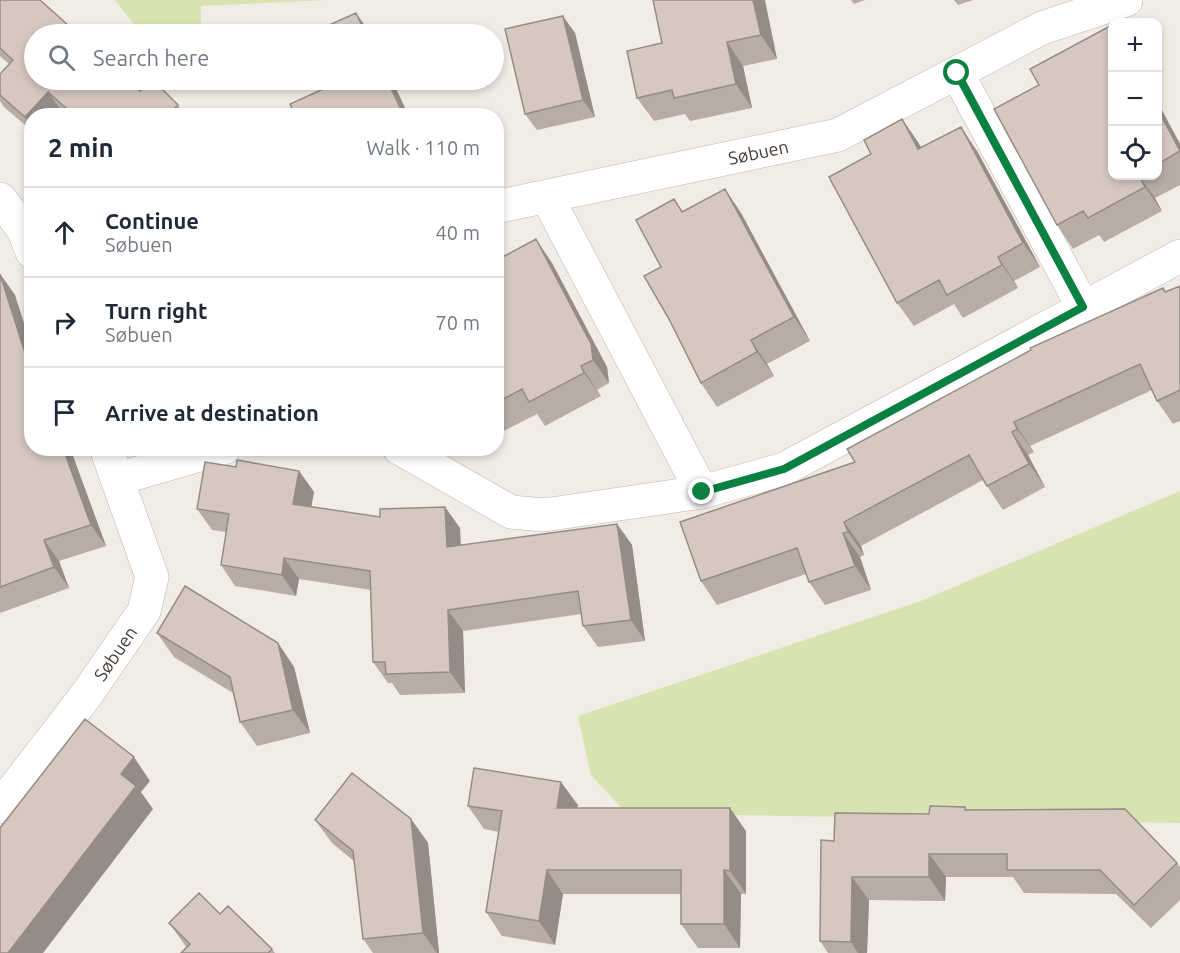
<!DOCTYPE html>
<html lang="en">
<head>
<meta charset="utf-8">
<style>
  :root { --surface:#fff; --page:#f2f2f3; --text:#1f2937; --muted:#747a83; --line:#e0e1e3 }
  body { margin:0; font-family:Ubuntu,sans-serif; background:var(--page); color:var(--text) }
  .controls { position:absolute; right:18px; top:18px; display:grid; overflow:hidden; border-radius:12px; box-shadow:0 3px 9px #0003 }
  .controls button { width:54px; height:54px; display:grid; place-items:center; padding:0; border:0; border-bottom:2px solid var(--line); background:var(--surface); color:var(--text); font:30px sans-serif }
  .stop { position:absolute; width:18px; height:18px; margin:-14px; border:4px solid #0b8043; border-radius:50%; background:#fff }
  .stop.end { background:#0b8043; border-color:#fff; box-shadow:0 2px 6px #0008 }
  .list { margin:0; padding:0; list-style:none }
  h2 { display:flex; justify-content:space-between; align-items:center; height:78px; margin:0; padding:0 24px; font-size:26px }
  h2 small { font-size:20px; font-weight:400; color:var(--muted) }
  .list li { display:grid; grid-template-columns:39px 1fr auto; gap:18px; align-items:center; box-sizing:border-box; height:90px; padding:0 24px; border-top:2px solid var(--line) }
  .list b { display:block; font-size:22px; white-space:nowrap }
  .list p { margin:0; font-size:20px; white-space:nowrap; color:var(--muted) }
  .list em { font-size:20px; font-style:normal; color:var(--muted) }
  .icon { flex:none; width:33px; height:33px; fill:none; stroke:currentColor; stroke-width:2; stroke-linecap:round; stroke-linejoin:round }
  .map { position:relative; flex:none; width:1180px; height:953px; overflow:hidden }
  .search { position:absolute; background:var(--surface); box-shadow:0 3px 9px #0003; left:24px; top:24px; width:480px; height:66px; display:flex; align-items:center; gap:15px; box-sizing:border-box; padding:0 21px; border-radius:33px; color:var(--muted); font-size:22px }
  .panel { position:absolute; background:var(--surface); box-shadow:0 3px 9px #0003; left:24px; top:108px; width:480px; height:348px; border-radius:24px }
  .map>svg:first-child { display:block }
  .green { fill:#d7e4b1 }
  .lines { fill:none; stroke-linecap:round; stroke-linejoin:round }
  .street-casing { stroke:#c0b5ac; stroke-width:34 }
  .street { stroke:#fff; stroke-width:33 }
  .wall { fill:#b8aca4 }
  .shaded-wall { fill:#968c86 }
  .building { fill:#d6c8bf; stroke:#968c86; stroke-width:1.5 }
  .route { stroke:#0b8043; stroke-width:8 }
  .labels { text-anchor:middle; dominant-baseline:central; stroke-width:5; stroke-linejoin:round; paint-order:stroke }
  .street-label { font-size:18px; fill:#443c36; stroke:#fff }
</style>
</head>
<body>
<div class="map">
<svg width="1180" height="953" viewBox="0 0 1180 953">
  <rect width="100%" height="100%" fill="#f2ece6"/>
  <path class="green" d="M 115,0 L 328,0 L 201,6 L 201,34 L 146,34 L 137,28 Z
    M 1180,491 L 1180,823 L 626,813 L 591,775 L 578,716 L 921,601 Z"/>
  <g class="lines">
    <defs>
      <g id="street">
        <path d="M 957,73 L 1083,307"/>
        <path d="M 547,197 L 702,492"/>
        <path d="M 0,199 L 23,229 L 32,252"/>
        <path id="s1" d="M 496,207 L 838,135 L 1042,28 L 1126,0"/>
        <path d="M 399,448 L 511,512 L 544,515 L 702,492 L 784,469 L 1180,256"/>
        <path d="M 117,479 L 224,448"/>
        <path id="s2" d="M 0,807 L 87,694 L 144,611 L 152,577 L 106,448"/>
      </g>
    </defs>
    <use href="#street" class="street-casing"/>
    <use href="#street" class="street"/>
  </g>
  <path class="wall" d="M 0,0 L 140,91 L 178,105 L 185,116 L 66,116 L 63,113 L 32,116 L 32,131 L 4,107 L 0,101 L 0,74 L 9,64 L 0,56 Z
    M 653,0 L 764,0 L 777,59 L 743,66 L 752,108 L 690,121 L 685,114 L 654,121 L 637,98 L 662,43 Z
    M 851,0 L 865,0 L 854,4 Z
    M 954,0 L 973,0 L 958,5 Z
    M 575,33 L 595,117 L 537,130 L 525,114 Z
    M 1039,85 L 1113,176 L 1158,176 L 1158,103 L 1180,144 L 1180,185 L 1155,198 L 1162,211 L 1104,242 L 1099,235 L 1073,249 L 1057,225 Z
    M 902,119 L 921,147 L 977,151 L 1040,267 L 1014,281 L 1018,288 L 963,318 L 954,304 L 914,326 L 897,303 L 871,154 Z
    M 674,199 L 683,212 L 741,213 L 810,341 L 767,364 L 774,376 L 717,407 L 701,383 L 661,267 Z
    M 496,247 L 502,257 L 552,263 L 607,367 L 609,383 L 597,390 L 601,396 L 545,426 L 537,414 L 496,435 Z
    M 0,274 L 15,295 L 32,448 L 70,448 L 106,546 L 59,561 L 69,588 L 0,613 Z
    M 1180,286 L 1180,421 L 1173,424 L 1157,401 L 1152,390 L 1030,446 L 1034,452 L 1028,455 L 1045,487 L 1003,510 L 983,480 L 861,546 L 864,555 L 860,557 L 871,590 L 825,605 L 809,582 L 806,574 L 717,605 L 701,581 L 855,462 L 1163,288 L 1166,292 Z
    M 236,467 L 299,471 L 314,492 L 311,507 L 380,517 L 445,507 L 460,528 L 461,545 L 617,524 L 632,545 L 645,641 L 598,647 L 583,626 L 581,614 L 463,631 L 465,693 L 400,695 L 392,683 L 388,683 L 373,662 L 371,590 L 299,579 L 296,596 L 235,586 L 221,565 L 226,532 L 212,530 L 197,509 Z
    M 157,633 L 278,643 L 294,667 L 310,733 L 257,746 L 240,722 L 233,693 L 174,657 Z
    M 578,805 L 577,808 L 746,831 L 746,894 L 741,894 L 740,948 L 698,948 L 681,924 L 681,894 L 563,894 L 555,945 L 502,936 L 486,912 L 499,832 L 484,829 L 468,806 Z
    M 965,807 L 967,810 L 1177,863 L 1180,867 L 1180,900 L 1151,928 L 1116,894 L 1024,893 L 1013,877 L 946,877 L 945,901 L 869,900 L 867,953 L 828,953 L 820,941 L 834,841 L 929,814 Z
    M 411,819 L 428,843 L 439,953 L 373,953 L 363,939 L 355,862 L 332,843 L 315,820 Z
    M 220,914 L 272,949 L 275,953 L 181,953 L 187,948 L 169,923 Z"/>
  <path class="shaded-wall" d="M 753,0 L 765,0 L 777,59 L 761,35 Z
    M 356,13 L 371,34 L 366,34 Z
    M 563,16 L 575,33 L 595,117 L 583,100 Z
    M 727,42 L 743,66 L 752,108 L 736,84 Z
    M 387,80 L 392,80 L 409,116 L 404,116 Z
    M 48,92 L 63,113 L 61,116 L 32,116 L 32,126 L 25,117 Z
    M 1158,103 L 1180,144 L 1180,151 L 1158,110 Z
    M 902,119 L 918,142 L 934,172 L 918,149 Z
    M 961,127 L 977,151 L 1040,267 L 1023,243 Z
    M 1139,176 L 1155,198 L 1162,211 L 1145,187 Z
    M 725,189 L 741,213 L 810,341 L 794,317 Z
    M 536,239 L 552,263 L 607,367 L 609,383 L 593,360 Z
    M 496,247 L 500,252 L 516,282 L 499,259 L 496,253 Z
    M 998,257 L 1014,281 L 1018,288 L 1002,265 Z
    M 0,274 L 15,295 L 32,348 L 32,364 L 25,353 Z
    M 751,340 L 767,364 L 774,376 L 757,352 Z
    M 581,366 L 601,396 L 584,373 Z
    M 1014,422 L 1034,452 L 1017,429 Z
    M 1012,432 L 1028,455 L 1045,487 L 1029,464 Z
    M 63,448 L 70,448 L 106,546 L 91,525 Z
    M 299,471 L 314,492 L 308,525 L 293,504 Z
    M 445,507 L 460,528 L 461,568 L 447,547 Z
    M 844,522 L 861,546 L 864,555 L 848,532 Z
    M 617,524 L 632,545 L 645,641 L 631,620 Z
    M 843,533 L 860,557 L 871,590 L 855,566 Z
    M 44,540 L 59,561 L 69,588 L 54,567 Z
    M 284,558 L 299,579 L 296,596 L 282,575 Z
    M 448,610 L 463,631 L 465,693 L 450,672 Z
    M 278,643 L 294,667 L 310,733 L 293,710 Z
    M 134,757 L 150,781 L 141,792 L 153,809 L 43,953 L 8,953 L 121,774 Z
    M 561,782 L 578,805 L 573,832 L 557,808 Z
    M 730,808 L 746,831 L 746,894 L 730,871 Z
    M 411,819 L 428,843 L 439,953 L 437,953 L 423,933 Z
    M 929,854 L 946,877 L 945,901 L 929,877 Z
    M 547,870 L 563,894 L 555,945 L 539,921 Z
    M 724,870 L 741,894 L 740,948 L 724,924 Z
    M 852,877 L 869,900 L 867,953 L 858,953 L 851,942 Z"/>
  <path class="building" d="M 0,0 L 40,0 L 78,34 L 34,34 L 34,80 L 128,80 L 140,91 L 152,80 L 153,80 L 178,105 L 167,116 L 75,116 L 48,92 L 25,117 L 0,95 L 0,74 L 13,60 L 0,48 Z
    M 653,0 L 753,0 L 761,35 L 727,42 L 736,84 L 674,98 L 672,90 L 637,98 L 627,51 L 662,43 Z
    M 356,13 L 366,34 L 309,34 Z
    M 563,16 L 583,100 L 525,114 L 505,29 Z
    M 1112,25 L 1113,26 L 1113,176 L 1139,176 L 1145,187 L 1088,218 L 1083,211 L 1057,225 L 994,109 L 1039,85 L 1030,69 Z
    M 317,80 L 387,80 L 404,116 L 296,116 L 290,104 L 321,90 Z
    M 1158,110 L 1180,151 L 1158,164 Z
    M 902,119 L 918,149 L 961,127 L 1023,243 L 998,257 L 1002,265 L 947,295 L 939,280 L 897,303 L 829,177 L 871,154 L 864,140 Z
    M 725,189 L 794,317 L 751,340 L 757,352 L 701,383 L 669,319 L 644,276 L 661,267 L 636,220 L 674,199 L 682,212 Z
    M 536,239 L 591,344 L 593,360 L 581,366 L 584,373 L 529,402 L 522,389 L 496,403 L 496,253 L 499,259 Z
    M 0,274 L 25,353 L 27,352 L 32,364 L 32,448 L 63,448 L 91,525 L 44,540 L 54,567 L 0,587 Z
    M 1180,286 L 1180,390 L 1157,401 L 1140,364 L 1014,422 L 1017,429 L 1012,432 L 1029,464 L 987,486 L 969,455 L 844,522 L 848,532 L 843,533 L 855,566 L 809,582 L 797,548 L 701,581 L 680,522 L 855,462 L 847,449 L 1031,350 L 1030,348 L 1163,288 L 1165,292 Z
    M 237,460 L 299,471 L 293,504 L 380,517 L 380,509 L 445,507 L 447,547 L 617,524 L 631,620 L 583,626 L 578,591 L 448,610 L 450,672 L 386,674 L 385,662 L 373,662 L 370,571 L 284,558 L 282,575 L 221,565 L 229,514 L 197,509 L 205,462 L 236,467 Z
    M 185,586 L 278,643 L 293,710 L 240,722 L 230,677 L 157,633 Z
    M 85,719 L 134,757 L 121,774 L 136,786 L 8,953 L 0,953 L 0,828 Z
    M 474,768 L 561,782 L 557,808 L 730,808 L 730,871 L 724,870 L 724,924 L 681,924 L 681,870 L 547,870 L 539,921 L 486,912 L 502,811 L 468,806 Z
    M 352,773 L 411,819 L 423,933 L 363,939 L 353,851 L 315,820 Z
    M 930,806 L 965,807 L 965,810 L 1125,809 L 1177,863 L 1134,905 L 1100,870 L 1007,870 L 1007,854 L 929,854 L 929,877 L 852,877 L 851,942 L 820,941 L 821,840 L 834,841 L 835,813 L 929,814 Z
    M 199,893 L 220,914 L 228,906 L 272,949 L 268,953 L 181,953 L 190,944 L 169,923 Z"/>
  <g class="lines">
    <path class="route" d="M 702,492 L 784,469 L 1083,307 L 957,73"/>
  </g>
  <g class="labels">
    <g class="street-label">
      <text stroke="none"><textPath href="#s1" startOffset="268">Søbuen</textPath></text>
      <text stroke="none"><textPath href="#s2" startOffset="192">Søbuen</textPath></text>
    </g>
  </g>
</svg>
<div class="controls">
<button>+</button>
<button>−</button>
<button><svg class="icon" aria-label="locate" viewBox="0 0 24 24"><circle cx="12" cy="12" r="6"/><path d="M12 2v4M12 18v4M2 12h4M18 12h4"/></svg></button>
</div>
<div class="stop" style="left:957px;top:73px"></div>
<div class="stop end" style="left:702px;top:492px"></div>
<div class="search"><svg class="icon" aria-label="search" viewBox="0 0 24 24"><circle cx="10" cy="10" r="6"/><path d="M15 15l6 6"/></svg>Search here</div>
<section class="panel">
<h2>2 min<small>Walk · 110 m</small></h2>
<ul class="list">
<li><svg class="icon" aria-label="ahead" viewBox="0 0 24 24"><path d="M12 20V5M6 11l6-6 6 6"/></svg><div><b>Continue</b><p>Søbuen</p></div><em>40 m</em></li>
<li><svg class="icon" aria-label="right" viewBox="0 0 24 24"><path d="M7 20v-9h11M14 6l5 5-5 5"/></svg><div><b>Turn right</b><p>Søbuen</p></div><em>70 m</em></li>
<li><svg class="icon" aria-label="arrive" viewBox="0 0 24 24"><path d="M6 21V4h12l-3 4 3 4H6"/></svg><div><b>Arrive at destination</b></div></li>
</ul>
</section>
</div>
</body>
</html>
